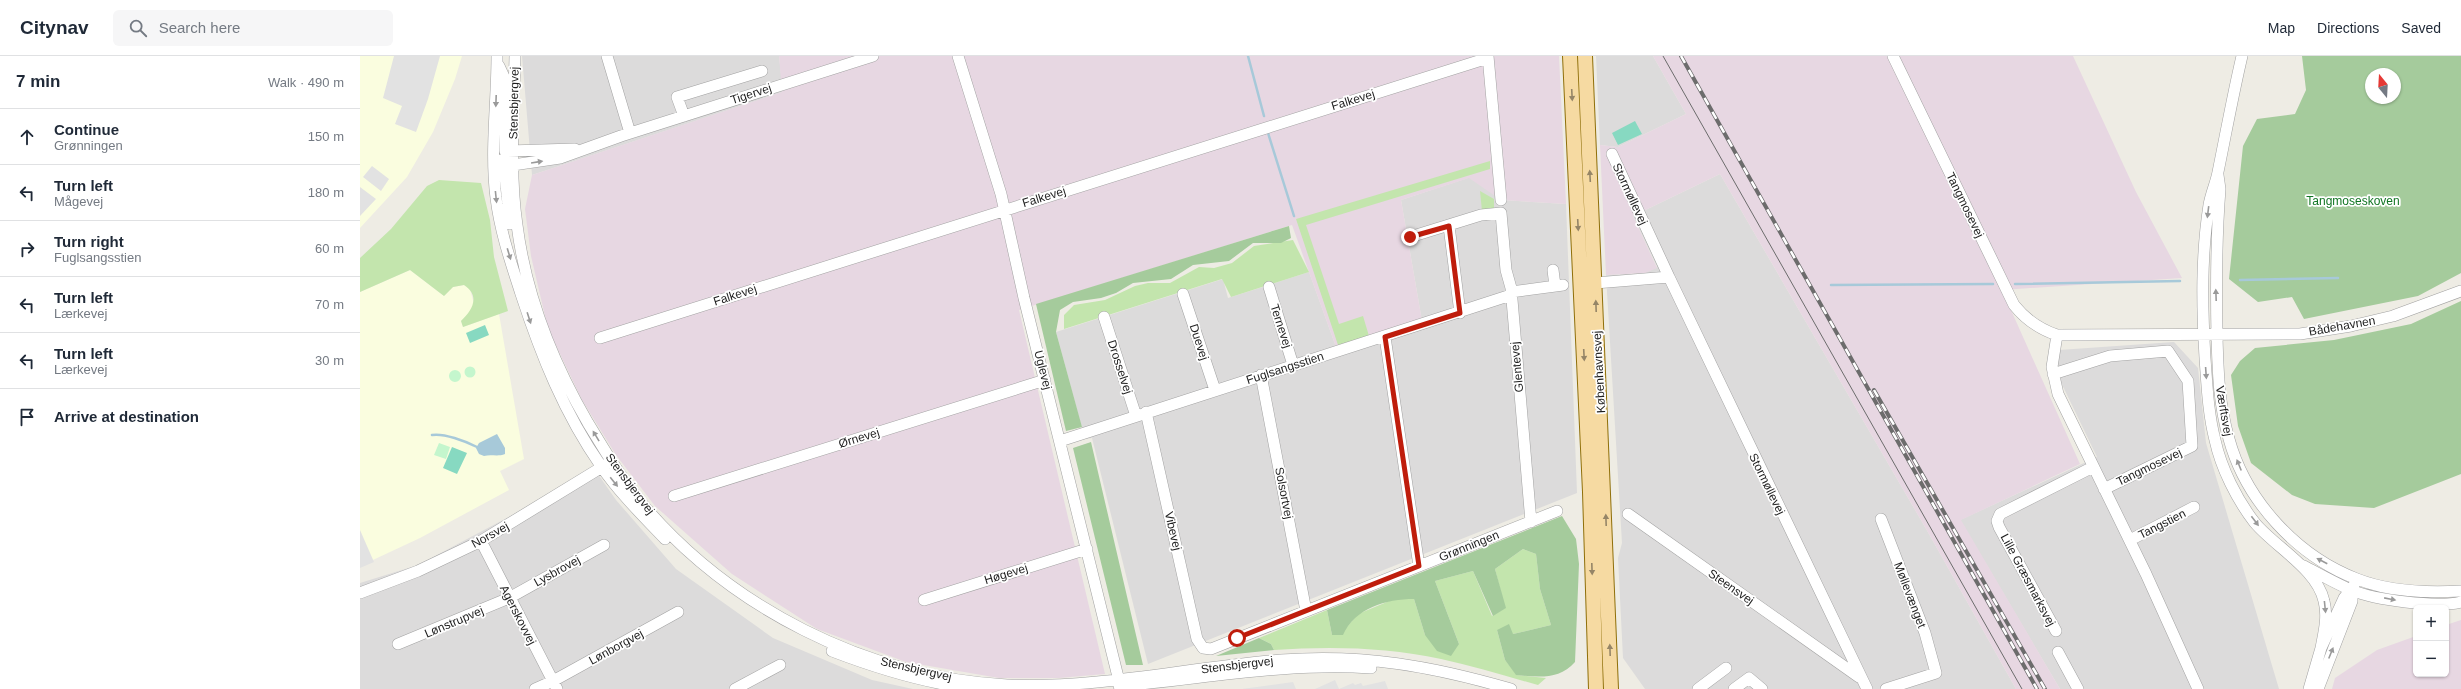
<!DOCTYPE html>
<html lang="en">
<head>
<meta charset="utf-8">
<style>
  :root { --surface:#fff; --page:#f6f6f7; --text:#1f2937; --muted:#747a83; --line:#e0e1e3 }
  body { margin:0; font-family:Helvetica,sans-serif; background:var(--page); color:var(--text) }
  .controls { position:absolute; right:12px; bottom:12px; display:grid; overflow:hidden; border-radius:6px; box-shadow:0 1px 3px #0004 }
  .controls button { width:36px; height:36px; display:grid; place-items:center; padding:0; border:0; border-bottom:1px solid var(--line); background:var(--surface); color:var(--text); font:20px sans-serif }
  .compass { position:absolute; left:2005px; top:12px; width:36px; height:36px; border-radius:50%; background:var(--surface); box-shadow:0 1px 3px #0004; rotate:342deg }
  .stop { position:absolute; width:12px; height:12px; margin:-9px; border:3px solid #bf1d0c; border-radius:50%; background:#fff }
  .stop.end { background:#bf1d0c; border-color:#fff; box-shadow:0 1px 4px #0008 }
  .list { margin:0; padding:0; list-style:none }
  h2 { display:flex; justify-content:space-between; align-items:center; height:52px; margin:0; padding:0 16px; font-size:17px }
  h2 small { font-size:13px; font-weight:400; color:var(--muted) }
  .list li { display:grid; grid-template-columns:26px 1fr auto; gap:12px; align-items:center; box-sizing:border-box; height:56px; padding:0 16px; border-top:1px solid var(--line) }
  .list b { display:block; font-size:15px; white-space:nowrap }
  .list p { margin:0; font-size:13px; white-space:nowrap; color:var(--muted) }
  .list em { font-size:13px; font-style:normal; color:var(--muted) }
  .icon { flex:none; width:22px; height:22px; fill:none; stroke:currentColor; stroke-width:2; stroke-linecap:round; stroke-linejoin:round }
  .map { position:relative; flex:none; width:2101px; height:633px; overflow:hidden }
  header { display:flex; align-items:center; gap:24px; box-sizing:border-box; height:56px; padding:0 20px; background:var(--surface); border-bottom:1px solid var(--line) }
  header strong { font-size:19px }
  nav { display:flex; gap:22px; margin-inline-start:auto; font-size:14px }
  .search { width:280px; height:36px; background:var(--page); display:flex; align-items:center; gap:10px; box-sizing:border-box; padding:0 14px; border-radius:6px; color:var(--muted); font-size:15px }
  main { display:flex }
  aside { flex:1; background:var(--surface) }
  .map>svg:first-child { display:block }
  .residential { fill:#dcdbdb }
  .industrial { fill:#e7d7e2 }
  .education { fill:#fafddf }
  .grass { fill:#c3e5ad }
  .forest { fill:#a5cb9c; fill-rule:evenodd }
  .park { fill:#c4f6cd }
  .pitch { fill:#87d9c1 }
  .parking { fill:#e2e2e2 }
  .water { fill:#a7c9d9 }
  .lines { fill:none; stroke-linecap:round; stroke-linejoin:round }
  .stream { stroke:#a7c9d9; stroke-width:2.5 }
  .minor-casing { stroke:#a2a2a2; stroke-width:12 }
  .major-casing { stroke:#8f6f09; stroke-width:16 }
  .minor { stroke:#fff; stroke-width:11 }
  .major { stroke:#f6daa2; stroke-width:14 }
  .tram { stroke:#6c6c6c; stroke-width:1 }
  .rail-casing { stroke:#6c6c6c; stroke-width:4 }
  .rail { stroke:#fff; stroke-width:2.5; stroke-dasharray:8; stroke-linecap:butt }
  .oneway { fill:#958567 }
  .oneway2 { fill:#9a9a9a }
  .route { stroke:#bf1d0c; stroke-width:5 }
  .labels { text-anchor:middle; dominant-baseline:central; stroke-width:3.5; stroke-linejoin:round; paint-order:stroke }
  .street-label { font-size:12px; fill:#1e1e1e; stroke:#fff }
  .park-label { font-size:12px; fill:#127624; stroke:#fff }
</style>
</head>
<body>
<header>
<strong>Citynav</strong>
<div class="search"><svg class="icon" aria-label="search" viewBox="0 0 24 24"><circle cx="10" cy="10" r="6"/><path d="M15 15l6 6"/></svg>Search here</div>
<nav><a>Map</a><a>Directions</a><a>Saved</a></nav>
</header>
<main>
<aside>
<h2>7 min<small>Walk · 490 m</small></h2>
<ul class="list">
<li><svg class="icon" aria-label="ahead" viewBox="0 0 24 24"><path d="M12 20V5M6 11l6-6 6 6"/></svg><div><b>Continue</b><p>Grønningen</p></div><em>150 m</em></li>
<li><svg class="icon" aria-label="left" viewBox="0 0 24 24"><path d="M17 20v-9H6M10 6l-5 5 5 5"/></svg><div><b>Turn left</b><p>Mågevej</p></div><em>180 m</em></li>
<li><svg class="icon" aria-label="right" viewBox="0 0 24 24"><path d="M7 20v-9h11M14 6l5 5-5 5"/></svg><div><b>Turn right</b><p>Fuglsangsstien</p></div><em>60 m</em></li>
<li><svg class="icon" aria-label="left" viewBox="0 0 24 24"><path d="M17 20v-9H6M10 6l-5 5 5 5"/></svg><div><b>Turn left</b><p>Lærkevej</p></div><em>70 m</em></li>
<li><svg class="icon" aria-label="left" viewBox="0 0 24 24"><path d="M17 20v-9H6M10 6l-5 5 5 5"/></svg><div><b>Turn left</b><p>Lærkevej</p></div><em>30 m</em></li>
<li><svg class="icon" aria-label="arrive" viewBox="0 0 24 24"><path d="M6 21V4h12l-3 4 3 4H6"/></svg><div><b>Arrive at destination</b></div></li>
</ul>
</aside>
<div class="map">
<svg width="2101" height="633" viewBox="0 0 2101 633">
  <rect width="100%" height="100%" fill="#eeece4"/>
  <path class="residential" d="M 162,0 L 419,0 L 423,36 L 172,119 Z
    M 1236,0 L 1293,0 L 1326,58 L 1258,91 L 1240,89 Z
    M 1360,118 L 1569,478 L 1656,633 L 1285,633 L 1263,602 L 1258,502 L 1262,487 L 1246,219 L 1285,217 L 1297,211 L 1273,160 Z
    M 1111,121 L 1141,144 L 1206,148 L 1217,437 L 788,608 L 732,382 L 725,383 L 696,276 L 863,223 L 868,242 L 949,216 L 976,291 L 1062,265 L 1041,144 Z
    M 1814,286 L 1838,312 L 1846,387 L 1919,633 L 1700,633 L 1600,464 L 1737,401 L 1696,316 L 1699,294 Z
    M 233,411 L 256,444 L 316,513 L 413,582 L 512,624 L 553,633 L 0,633 L 0,527 L 58,509 L 171,449 Z"/>
  <path class="industrial" d="M 419,0 L 1199,0 L 1206,148 L 1141,144 L 1109,122 L 1041,144 L 1062,265 L 976,291 L 932,169 L 659,254 L 745,618 L 699,622 L 639,622 L 546,606 L 457,573 L 372,518 L 295,450 L 256,399 L 222,344 L 188,273 L 171,200 L 165,153 L 172,119 L 422,36 Z
    M 1293,0 L 1713,0 L 1776,136 L 1822,222 L 1642,234 L 1720,408 L 1601,464 L 1700,633 L 1656,633 L 1569,478 L 1360,118 L 1273,160 L 1297,212 L 1285,217 L 1246,219 L 1240,89 L 1258,91 L 1326,58 Z
    M 2101,564 L 2101,633 L 1972,633 L 1975,622 L 2017,594 L 2056,580 L 2056,618 L 2086,618 L 2086,569 Z"/>
  <path class="education" d="M 0,0 L 102,0 L 95,23 L 73,76 L 47,121 L 0,172 Z
    M 50,214 L 84,240 L 93,231 L 104,229 L 110,233 L 114,248 L 111,256 L 101,265 L 103,271 L 139,258 L 164,403 L 140,415 L 149,434 L 60,482 L 0,510 L 0,236 Z"/>
  <path class="grass" d="M 1130,105 L 1130,113 L 946,169 L 979,268 L 1003,260 L 1009,280 L 978,289 L 936,163 Z
    M 79,124 L 121,127 L 130,164 L 134,201 L 148,255 L 103,271 L 101,265 C 112,255 121,240 104,229 L 93,231 L 84,240 L 50,214 L 0,236 L 0,202 L 31,173 L 67,130 Z
    M 1120,135 L 1134,143 L 1134,154 L 1122,155 Z
    M 933,184 L 949,216 L 871,241 L 862,223 L 704,273 L 704,259 L 714,249 L 745,244 L 775,230 L 788,227 L 810,227 L 839,211 L 854,212 L 872,207 L 894,190 Z
    M 1163,493 L 1176,498 L 1180,533 L 1191,569 L 1153,578 L 1137,574 L 1145,604 L 1157,619 L 1186,622 L 1178,629 C 1145,620 1113,610 1081,603 C 1026,591 969,590 914,594 L 911,588 L 899,582 L 967,554 L 972,579 L 986,572 L 998,558 L 1034,543 L 1054,543 L 1065,579 L 1099,588 L 1075,525 L 1113,515 L 1132,560 L 1145,552 L 1135,513 Z"/>
  <path class="forest" d="M 1942,0 L 2101,0 L 2101,217 L 2058,240 L 1944,263 L 1932,241 L 1898,246 L 1869,223 L 1883,90 L 1897,63 L 1935,58 L 1946,34 ZM 2011,18 L 2035,18 L 2035,42 L 2011,42 Z
    M 929,170 L 931,182 L 921,187 L 893,187 L 869,205 L 833,209 L 811,223 L 773,227 L 756,237 L 741,242 L 713,246 L 700,254 L 696,276 L 722,371 L 706,375 L 676,248 Z
    M 2101,245 L 2101,418 L 2014,452 L 1955,448 L 1932,439 L 1891,407 L 1878,370 L 1871,319 L 1880,305 L 1895,292 L 1974,284 L 2051,268 Z
    M 731,386 L 783,609 L 766,609 L 713,392 Z
    M 1202,460 L 1216,483 L 1219,508 L 1215,606 C 1199,624 1179,621 1156,619 L 1145,604 L 1137,574 L 1149,568 L 1153,578 L 1191,569 L 1180,533 L 1176,498 L 1163,493 L 1135,513 L 1146,552 L 1133,560 L 1113,515 L 1075,525 L 1099,588 L 1091,600 L 1077,595 L 1065,579 L 1054,543 C 1026,543 995,552 983,579 L 972,579 L 967,554 Z
    M 899,582 L 911,588 L 914,594 L 856,600 Z"/>
  <path class="park" d="M104.5 316a5.5 5.5 0 1 1 11 0a5.5 5.5 0 1 1-11 0Z
    M89 320a6 6 0 1 1 12 0a6 6 0 1 1-12 0Z
    M 79,387 L 90,391 L 86,403 L 74,399 Z"/>
  <path class="pitch" d="M 1275,65 L 1282,78 L 1258,89 L 1252,77 Z
    M 125,269 L 129,279 L 110,287 L 106,277 Z
    M 92,391 L 107,397 L 97,418 L 83,412 Z"/>
  <path class="parking" d="M 34,0 L 80,0 L 68,43 L 56,76 L 35,68 L 42,50 L 23,42 Z
    M 12,110 L 29,123 L 21,135 L 3,121 Z
    M 0,131 L 16,143 L 0,160 Z
    M 0,474 L 14,506 L 0,512 Z
    M 975,624 L 979,633 L 993,627 L 995,629 L 1001,627 L 1003,630 L 1025,625 L 1028,633 L 955,633 Z
    M 933,626 L 936,633 L 882,633 Z"/>
  <path class="water" d="M 137,378 L 145,392 L 145,398 C 138,401 131,398 124,400 L 119,398 L 116,392 L 119,387 Z"/>
  <g class="lines">
    <path class="stream" d="M 888,0 L 904,60
      M 908,77 L 934,160
      M 1880,224 L 1978,222
      M 1655,228 L 1820,225
      M 1471,229 L 1633,228
      M 72,379 C 84,377 105,385 117,391"/>
    <defs>
      <path id="minor" d="M 137,0 C 137,47 130,95 136,142 C 140,175 151,207 161,238 C 181,299 204,357 241,410 C 259,436 282,459 305,483
        M 155,0 C 154,56 149,114 157,169 C 166,239 193,307 228,367 C 244,393 259,420 279,444 C 369,552 506,621 647,629 C 739,633 830,611 921,604 C 1005,598 1071,610 1151,633
        M 247,0 L 270,77
        M 598,0 L 641,138 L 664,242 L 760,629
        M 1128,0 L 1141,144
        M 1533,0 L 1654,249 C 1666,264 1679,273 1697,279 L 1940,278 L 1991,270 L 2033,260 L 2101,235
        M 1882,0 C 1873,38 1866,77 1858,116 C 1856,127 1851,137 1849,149 C 1841,200 1842,251 1845,302 C 1847,329 1848,357 1855,384 C 1861,412 1877,444 1895,467 C 1915,491 1957,513 1964,545 C 1968,561 1964,576 1961,592
        M 139,10 L 145,23 L 145,95 L 153,108
        M 324,60 L 317,41 L 402,15
        M 146,95 L 215,93
        M 1252,98 L 1309,221
        M 141,104 C 146,112 148,155 150,168
        M 135,109 L 153,109 L 200,102 L 261,80 L 513,0
        M 1858,119 L 1860,133 C 1856,183 1856,231 1857,281 C 1858,316 1859,349 1869,383 C 1886,445 1937,500 1997,523 C 2030,536 2066,537 2101,535
        M 1089,170 L 1100,257
        M 1050,181 L 1121,159 L 1141,157 L 1146,214 L 1151,232 L 1171,466
        M 1193,214 L 1195,230
        M 1235,227 L 1309,221 L 1507,633
        M 909,231 L 933,309
        M 1151,236 L 1203,229
        M 823,238 L 855,334
        M 744,261 L 776,360
        M 1697,279 L 1692,311 L 1698,338 L 1786,518 L 1838,633
        M 1025,281 L 1059,510
        M 240,282 L 1128,2
        M 1693,318 L 1750,300 L 1808,295 L 1828,325 L 1832,390 L 1744,433
        M 901,319 L 946,555
        M 786,356 L 837,583 L 843,592 L 851,593 L 1197,455
        M 700,385 L 1151,239
        M 314,440 L 685,324
        M 1268,458 L 1499,621
        M 1521,463 L 1565,577 L 1576,617 L 1526,633
        M 1770,484 L 1834,451
        M 121,485 L 197,633
        M 1944,510 C 1959,518 1975,527 1991,534 C 2015,544 2076,552 2101,546
        M 0,537 L 58,515 L 121,485 L 247,408
        M 564,544 L 727,493
        M 1696,575 L 1639,471 L 1637,465 L 1640,458 L 1733,411
        M 38,588 L 149,542 L 244,489
        M 472,595 C 519,613 565,627 614,633
        M 1698,596 L 1718,633
        M 759,630 C 843,623 927,606 1011,612
        M 175,633 L 193,625 L 318,556
        M 375,633 L 420,609
        M 1338,633 L 1366,612
        M 1374,633 L 1389,622 L 1402,633
        M 1949,633 L 1961,592 L 1984,542 L 1994,529
        M 1958,633 L 1992,545 L 1992,534"/>
      <path id="major" d="M 1210,0 L 1230,436 L 1236,633
        M 1225,0 L 1251,633"/>
    </defs>
    <use href="#minor" class="minor-casing"/>
    <use href="#major" class="major-casing"/>
    <use href="#minor" class="minor"/>
    <use href="#major" class="major"/>
    <path class="tram" d="M 1303,0 L 1662,633"/>
    <defs>
      <path id="rail" d="M 1321,0 L 1677,633
        M 1514,334 L 1685,633"/>
    </defs>
    <use href="#rail" class="rail-casing"/>
    <use href="#rail" class="rail"/>
  </g>
  <defs><path id="oneway-solid" d="M-6-.8H1V-3.2L6.5 0L1 3.2V.8H-6Z"/></defs>
  <g class="oneway">
    <use href="#oneway-solid" transform="translate(1212 39) rotate(87)"/>
    <use href="#oneway-solid" transform="translate(1230 120) rotate(-93)"/>
    <use href="#oneway-solid" transform="translate(1218 169) rotate(87)"/>
    <use href="#oneway-solid" transform="translate(1236 250) rotate(-92)"/>
    <use href="#oneway-solid" transform="translate(1224 299) rotate(87)"/>
    <use href="#oneway-solid" transform="translate(1246 464) rotate(-92)"/>
    <use href="#oneway-solid" transform="translate(1232 513) rotate(88)"/>
    <use href="#oneway-solid" transform="translate(1250 594) rotate(-92)"/>
  </g>
  <g class="oneway2">
    <use href="#oneway-solid" transform="translate(136 45) rotate(92)"/>
    <use href="#oneway-solid" transform="translate(177 106) rotate(-9)"/>
    <use href="#oneway-solid" transform="translate(136 141) rotate(84)"/>
    <use href="#oneway-solid" transform="translate(1848 156) rotate(97)"/>
    <use href="#oneway-solid" transform="translate(149 198) rotate(73)"/>
    <use href="#oneway-solid" transform="translate(1856 239) rotate(-92)"/>
    <use href="#oneway-solid" transform="translate(169 262) rotate(72)"/>
    <use href="#oneway-solid" transform="translate(1846 317) rotate(86)"/>
    <use href="#oneway-solid" transform="translate(236 380) rotate(-121)"/>
    <use href="#oneway-solid" transform="translate(1879 409) rotate(-112)"/>
    <use href="#oneway-solid" transform="translate(254 426) rotate(51)"/>
    <use href="#oneway-solid" transform="translate(1895 465) rotate(53)"/>
    <use href="#oneway-solid" transform="translate(1962 505) rotate(-152)"/>
    <use href="#oneway-solid" transform="translate(2030 543) rotate(11)"/>
    <use href="#oneway-solid" transform="translate(1965 551) rotate(84)"/>
    <use href="#oneway-solid" transform="translate(1971 597) rotate(-68)"/>
  </g>
  <g class="lines">
    <path class="route" d="M 877,582 L 1059,510 L 1025,281 L 1100,257 L 1089,170 L 1050,181"/>
  </g>
  <g class="labels">
    <g class="street-label">
      <text transform="translate(391 38) rotate(-18)">Tigervej</text>
      <text transform="translate(993 44) rotate(-17)">Falkevej</text>
      <text transform="translate(154 47) rotate(-89)">Stensbjergvej</text>
      <text transform="translate(1270 138) rotate(65)">Stormøllevej</text>
      <text transform="translate(684 141) rotate(-17)">Falkevej</text>
      <text transform="translate(1605 149) rotate(64)">Tangmosevej</text>
      <text transform="translate(375 239) rotate(-18)">Falkevej</text>
      <text transform="translate(921 270) rotate(72)">Ternevej</text>
      <text transform="translate(1982 270) rotate(-10)">Bådehavnen</text>
      <text transform="translate(839 286) rotate(72)">Duevej</text>
      <text transform="translate(760 311) rotate(72)">Drosselvej</text>
      <text transform="translate(1157 311) rotate(-95)">Glentevej</text>
      <text transform="translate(925 312) rotate(-18)">Fuglsangsstien</text>
      <text transform="translate(683 314) rotate(76)">Uglevej</text>
      <text transform="translate(1239 316) rotate(-93)">Københavnsvej</text>
      <text transform="translate(1864 355) rotate(80)">Værftsvej</text>
      <text transform="translate(499 382) rotate(-17)">Ørnevej</text>
      <text transform="translate(1789 411) rotate(-26)">Tangmosevej</text>
      <text transform="translate(270 428) rotate(53)">Stensbjergvej</text>
      <text transform="translate(1407 428) rotate(64)">Stormøllevej</text>
      <text transform="translate(924 437) rotate(79)">Solsortvej</text>
      <text transform="translate(1802 468) rotate(-27)">Tangstien</text>
      <text transform="translate(813 475) rotate(77)">Vibevej</text>
      <text transform="translate(130 479) rotate(-29)">Norsvej</text>
      <text transform="translate(1109 490) rotate(-22)">Grønningen</text>
      <text transform="translate(197 515) rotate(-29)">Lysbrovej</text>
      <text transform="translate(646 518) rotate(-17)">Høgevej</text>
      <text transform="translate(1668 524) rotate(62)">Lille Græsmarksvej</text>
      <text transform="translate(1371 531) rotate(35)">Steensvej</text>
      <text transform="translate(1550 539) rotate(69)">Møllevænget</text>
      <text transform="translate(158 559) rotate(63)">Agerskovvej</text>
      <text transform="translate(94 566) rotate(-23)">Lønstrupvej</text>
      <text transform="translate(256 591) rotate(-29)">Lønborgvej</text>
      <text transform="translate(877 609) rotate(-7)">Stensbjergvej</text>
      <text transform="translate(556 613) rotate(13)">Stensbjergvej</text>
    </g>
    <g class="park-label">
      <text x="1993" y="145">Tangmoseskoven</text>
    </g>
  </g>
</svg>
<div class="controls">
<button>+</button>
<button>−</button>
</div>
<svg class="compass" viewBox="-18 -18 36 36"><path d="M0-13l5 13h-10z" fill="#e53935"/><path d="M0 13l5-13h-10z" fill="#747a83"/></svg>
<div class="stop" style="left:877px;top:582px"></div>
<div class="stop end" style="left:1050px;top:181px"></div>
</div>
</main>
</body>
</html>
